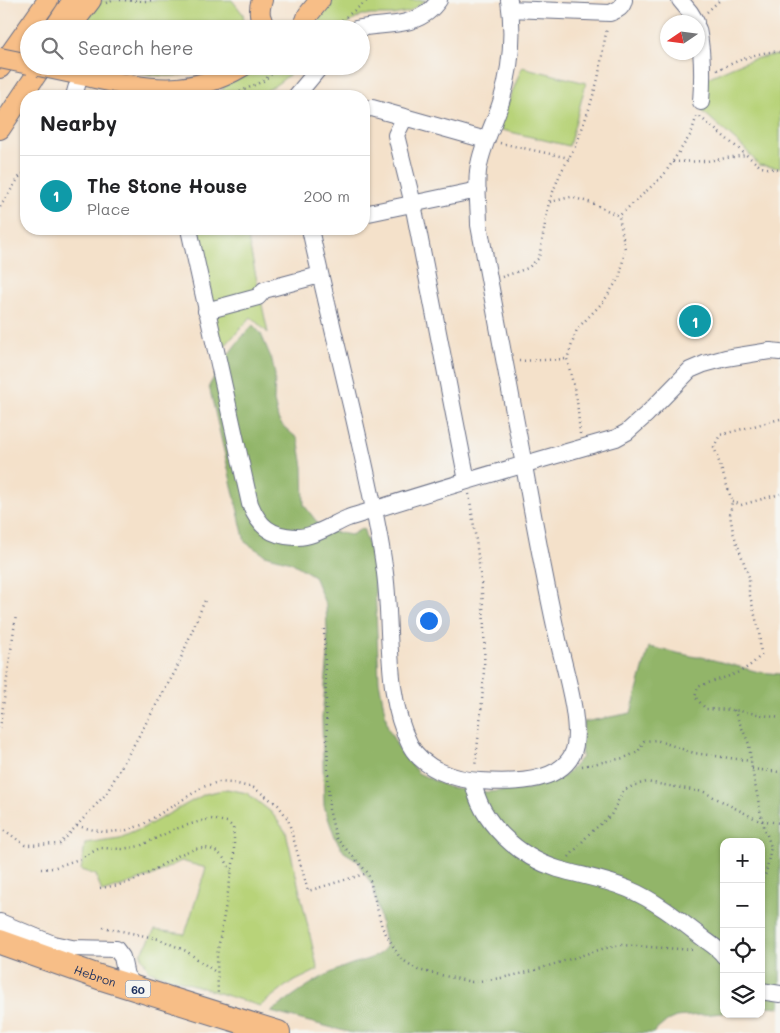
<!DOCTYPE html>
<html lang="en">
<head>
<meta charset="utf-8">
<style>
  :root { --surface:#fff; --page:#f6f6f6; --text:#202124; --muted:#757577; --line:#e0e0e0; --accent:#111827 }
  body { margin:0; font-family:Mali,sans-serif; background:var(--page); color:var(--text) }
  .controls { position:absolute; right:15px; bottom:15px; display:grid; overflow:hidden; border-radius:10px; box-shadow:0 1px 4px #0004 }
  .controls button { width:45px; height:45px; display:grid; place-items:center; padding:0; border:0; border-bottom:1px solid var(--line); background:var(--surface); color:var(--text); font:25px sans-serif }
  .compass { position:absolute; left:660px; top:15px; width:45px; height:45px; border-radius:50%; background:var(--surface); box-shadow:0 1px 4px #0004; rotate:257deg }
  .you { position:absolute; left:428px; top:620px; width:18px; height:18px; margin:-12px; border:4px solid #fff; border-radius:50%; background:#1a73e8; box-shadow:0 0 0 8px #1a73e833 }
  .badge { display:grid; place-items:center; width:32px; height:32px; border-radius:50%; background:var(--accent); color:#fff; font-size:16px; font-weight:700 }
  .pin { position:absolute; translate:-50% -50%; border:2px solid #fff; box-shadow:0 1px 5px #0006 }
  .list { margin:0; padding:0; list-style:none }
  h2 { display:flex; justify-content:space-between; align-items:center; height:65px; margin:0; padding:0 20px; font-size:21px }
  h2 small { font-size:16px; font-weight:400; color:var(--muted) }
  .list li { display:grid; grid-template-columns:32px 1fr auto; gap:15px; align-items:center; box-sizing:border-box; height:80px; padding:0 20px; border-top:1px solid var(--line) }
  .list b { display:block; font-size:19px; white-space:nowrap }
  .list p { margin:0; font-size:16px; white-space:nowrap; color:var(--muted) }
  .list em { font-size:16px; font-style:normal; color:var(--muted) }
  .icon { flex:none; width:28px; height:28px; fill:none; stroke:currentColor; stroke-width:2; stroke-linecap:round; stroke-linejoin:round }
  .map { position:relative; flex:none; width:780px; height:1033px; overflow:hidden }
  .search { position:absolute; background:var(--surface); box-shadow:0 1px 4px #0004; left:20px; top:20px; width:350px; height:55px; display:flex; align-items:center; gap:12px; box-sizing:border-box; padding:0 18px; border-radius:28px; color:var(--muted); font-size:19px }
  .panel { position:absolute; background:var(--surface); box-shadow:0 1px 4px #0004; left:20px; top:90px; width:350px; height:145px; border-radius:20px }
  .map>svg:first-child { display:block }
  .green { fill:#b8d379; stroke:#6a816c }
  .forest { fill:#92b569; stroke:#567264 }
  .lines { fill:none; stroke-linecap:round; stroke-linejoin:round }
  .minor-casing { stroke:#676d84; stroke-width:18 }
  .major-casing { stroke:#676d84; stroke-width:22 }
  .highway-casing { stroke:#676d84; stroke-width:26 }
  .path { stroke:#676d84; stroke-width:2.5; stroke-dasharray:1 4; stroke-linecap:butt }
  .minor { stroke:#fff; stroke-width:16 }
  .major { stroke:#f7be87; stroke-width:20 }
  .highway { stroke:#f7be87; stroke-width:24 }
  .major-bridge-casing { stroke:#676d84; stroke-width:22; stroke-linecap:butt }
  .major-bridge { stroke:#f7be87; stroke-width:20 }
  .labels { text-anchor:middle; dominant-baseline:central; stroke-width:4; stroke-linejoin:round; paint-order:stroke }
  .shield { fill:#f6f6f2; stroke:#5d6b8a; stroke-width:1 }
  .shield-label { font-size:11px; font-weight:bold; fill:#1b2f5e }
  .street-label { font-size:12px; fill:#1b2f5e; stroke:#f6f6f2 }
</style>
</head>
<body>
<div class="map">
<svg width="780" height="1033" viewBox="0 0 780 1033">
  <rect width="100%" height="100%" fill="#f6f6f2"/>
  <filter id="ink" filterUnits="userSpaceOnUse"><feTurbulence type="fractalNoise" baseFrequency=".02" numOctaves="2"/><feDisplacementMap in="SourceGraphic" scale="10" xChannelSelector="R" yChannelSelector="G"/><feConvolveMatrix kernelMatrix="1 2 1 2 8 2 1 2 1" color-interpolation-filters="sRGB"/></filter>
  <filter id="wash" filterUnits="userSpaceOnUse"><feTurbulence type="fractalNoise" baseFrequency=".0096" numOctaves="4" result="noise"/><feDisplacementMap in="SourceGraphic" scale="20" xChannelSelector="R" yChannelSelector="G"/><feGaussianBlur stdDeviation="1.12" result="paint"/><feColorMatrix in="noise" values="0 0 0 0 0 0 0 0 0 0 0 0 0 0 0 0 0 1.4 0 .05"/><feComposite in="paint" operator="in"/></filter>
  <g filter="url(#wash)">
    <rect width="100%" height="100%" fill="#f4e1ca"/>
    <path class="green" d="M 101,0 L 232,0 L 243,14 L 245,29 L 81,29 Z
      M 332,0 L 426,0 L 409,12 L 393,15 L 362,15 L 340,29 L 313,29 Z
      M 780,55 L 780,168 L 759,165 L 744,148 L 701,110 L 705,79 C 730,68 752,56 780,55 Z
      M 116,66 L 210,66 C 176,82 151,76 116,66 Z
      M 262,66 L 299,66 C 288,76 267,94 252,96 C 242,98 230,96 220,96 L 224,86 Z
      M 522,67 L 586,83 L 569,146 L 498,129 Z
      M 199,229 L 246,229 L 268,333 L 251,317 L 221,350 Z
      M 227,789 L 247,793 L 271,812 L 286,832 L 318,970 L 287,985 L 260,1006 L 149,971 L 141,954 L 155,930 L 185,934 L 206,868 L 181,861 L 149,877 L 102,892 L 96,875 L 81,870 L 85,843 L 120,838 L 143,828 L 205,794 Z"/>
    <path class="forest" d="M 253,325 L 261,334 L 272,360 L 275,375 L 274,401 L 278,419 L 283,426 L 298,439 L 299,443 L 303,467 L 304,505 L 323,530 L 351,535 L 363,528 L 374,563 L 379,681 L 388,728 L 400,751 L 418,773 L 448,787 L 486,792 L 528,789 L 565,776 L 582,757 L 581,745 L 584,722 L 631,713 L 649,647 L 696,657 L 702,657 L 759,672 L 780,674 L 780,1007 L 761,1006 L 761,842 L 724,842 L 724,1013 L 676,1017 L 667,1021 L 653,1033 L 352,1033 L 271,1012 C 296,993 322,974 352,964 C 364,960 378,958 386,947 L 373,886 L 360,867 L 360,862 L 344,852 L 335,838 L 324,806 L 322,716 L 328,655 L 326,606 L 314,576 L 291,562 L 265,555 L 245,542 L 209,386 C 222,363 235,343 253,325 Z"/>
  </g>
  <g filter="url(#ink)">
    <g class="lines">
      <defs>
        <path id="minor" d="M 680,0 L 690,12 L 696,22
          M 510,9 L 610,13 C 617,10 622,9 624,0
          M 356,29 C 379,23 404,28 425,14 C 431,11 435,5 439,0
          M 698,29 C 703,54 703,76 701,102
          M 74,96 L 80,75
          M 296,96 L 321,66
          M 364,109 L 372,108 L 486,140
          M 405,117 L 396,135 L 413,204 L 467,481
          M 364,214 L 478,190
          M 189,229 L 250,504 C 259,526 270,536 295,537 C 313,538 331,525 348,518 C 356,515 365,513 373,510 C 454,484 535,461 616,438 L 627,432 L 647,414 L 690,370 L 704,364 L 726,358 L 770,351 L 780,352
          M 310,229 C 324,292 339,355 354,418 C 365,467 377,516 384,566 C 393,623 383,693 410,745 C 423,769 455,780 480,781 C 508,783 557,784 572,755 C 584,731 565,671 559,644 C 545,583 534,521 523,460 C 508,381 493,303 479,225 C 479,207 476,188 478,171 C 481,147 494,125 501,102 C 511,69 514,34 509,0
          M 206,311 L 258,297 L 264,290 L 320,275
          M 473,781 C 480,823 519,857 558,869 C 582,876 604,879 628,889 C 655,900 681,921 704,939 C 711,944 719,949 724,956
          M 0,922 L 53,944 L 72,948 L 116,949 L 122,957 L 126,976 L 138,989
          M 761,991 L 780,994"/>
        <path id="major" d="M 262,0 C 258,11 259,20 267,29
          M 54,29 L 73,0
          M 69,29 L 91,0
          M 300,29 L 305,23 L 308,15 L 320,0
          M 0,68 L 48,0
          M 72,73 C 136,86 181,103 243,66
          M 0,129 L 42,66"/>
        <g id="highway">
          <path id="s1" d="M 0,942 L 99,977 L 278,1033"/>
        </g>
      </defs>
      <use href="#minor" class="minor-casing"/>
      <use href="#major" class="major-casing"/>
      <use href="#highway" class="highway-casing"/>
      <path class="path" d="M 120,0 L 145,1 L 154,0
        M 106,3 L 115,0
        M 707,12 L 720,0
        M 330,29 L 368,0
        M 717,70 C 736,62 759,50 780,52
        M 231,96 L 263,81 L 281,66
        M 700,117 L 761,167 L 780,170
        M 500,143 L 569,158
        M 673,162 L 707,161 L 746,155
        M 550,202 L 571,197 L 592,203 L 619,216
        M 0,207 L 20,176 L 26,172
        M 502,277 L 528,268 L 539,258 L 549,202 L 560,174 L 577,143 L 589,109 L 598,79 L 607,27
        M 519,361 L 567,359
        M 780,419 L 720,435 L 714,447 L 732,501 L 730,515 L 733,532 L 749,577 L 749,592 L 759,631 L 761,655 C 742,677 723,676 698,687 L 695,697 L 706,709 L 734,710 L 780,718
        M 580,434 L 577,400 L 567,359 L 577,329 L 604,301 L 620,276 L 625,249 L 619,216 L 663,176 L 691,134 L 697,115
        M 469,494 C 476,539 483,584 484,630 C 486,676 480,722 475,767
        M 732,501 L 741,505 L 780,494
        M 324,629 L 329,809 L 336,838 L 368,873 L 382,927 L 400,958 L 418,970 L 472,982 L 501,978 L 529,972 L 602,949 L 621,945 L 694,950
        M 734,710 L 749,744 L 752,769 L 762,820 L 771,847 L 766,873 L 761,882
        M 0,728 L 16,615
        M 582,766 L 624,758 L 638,752 L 644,741 L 656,740 L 694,753 L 751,761
        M 752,769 L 780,772
        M 77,826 L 103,832 L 124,831 L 142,825 L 203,787 L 218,782 L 233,783 L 254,788 L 278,805 L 288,819 L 308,891 L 368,873
        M 0,827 L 25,845 L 60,844 L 106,794 L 176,670 L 205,600
        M 569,857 L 589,834 L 611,815 L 623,791 L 635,785 L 647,782 L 704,792 L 758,820 L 780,823
        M 41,869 L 53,868 L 79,859 L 100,848 L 122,849 L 140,846 L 175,829 L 201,821 L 211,819 L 227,822 L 233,827 L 234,839 L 234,858 L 217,955 L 218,995
        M 100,888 C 114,886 129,884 141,877 C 170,863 211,823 231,871
        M 103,927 L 159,939 L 186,951 L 217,973"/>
      <use href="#minor" class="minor"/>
      <use href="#major" class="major"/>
      <use href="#highway" class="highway"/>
      <defs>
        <path id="major-bridge" d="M 0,58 L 29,64
          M 39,66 L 72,73"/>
      </defs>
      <use href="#major-bridge" class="major-bridge-casing"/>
      <use href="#major-bridge" class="major-bridge"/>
    </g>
  </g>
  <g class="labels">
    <rect class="shield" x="125.5" y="980.5" width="25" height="17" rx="4"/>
    <g class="shield-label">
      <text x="138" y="989">60</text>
    </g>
    <g class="street-label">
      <text stroke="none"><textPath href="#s1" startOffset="101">Hebron</textPath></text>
    </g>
  </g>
</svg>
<div class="controls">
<button>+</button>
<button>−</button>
<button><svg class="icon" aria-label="locate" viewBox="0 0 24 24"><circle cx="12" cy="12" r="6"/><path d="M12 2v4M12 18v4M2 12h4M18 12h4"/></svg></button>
<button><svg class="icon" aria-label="layers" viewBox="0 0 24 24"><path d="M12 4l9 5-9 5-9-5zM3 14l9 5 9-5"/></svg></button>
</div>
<svg class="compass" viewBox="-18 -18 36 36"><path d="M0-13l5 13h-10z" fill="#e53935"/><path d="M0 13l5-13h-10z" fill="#757577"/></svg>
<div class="you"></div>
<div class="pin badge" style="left:695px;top:321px;background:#0f9aa8">1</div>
<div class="search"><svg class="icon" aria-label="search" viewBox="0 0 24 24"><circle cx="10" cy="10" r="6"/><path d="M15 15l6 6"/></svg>Search here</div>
<section class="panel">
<h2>Nearby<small></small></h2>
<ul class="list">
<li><span class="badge" style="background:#0f9aa8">1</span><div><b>The Stone House</b><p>Place</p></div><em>200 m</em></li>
</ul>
</section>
</div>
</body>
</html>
